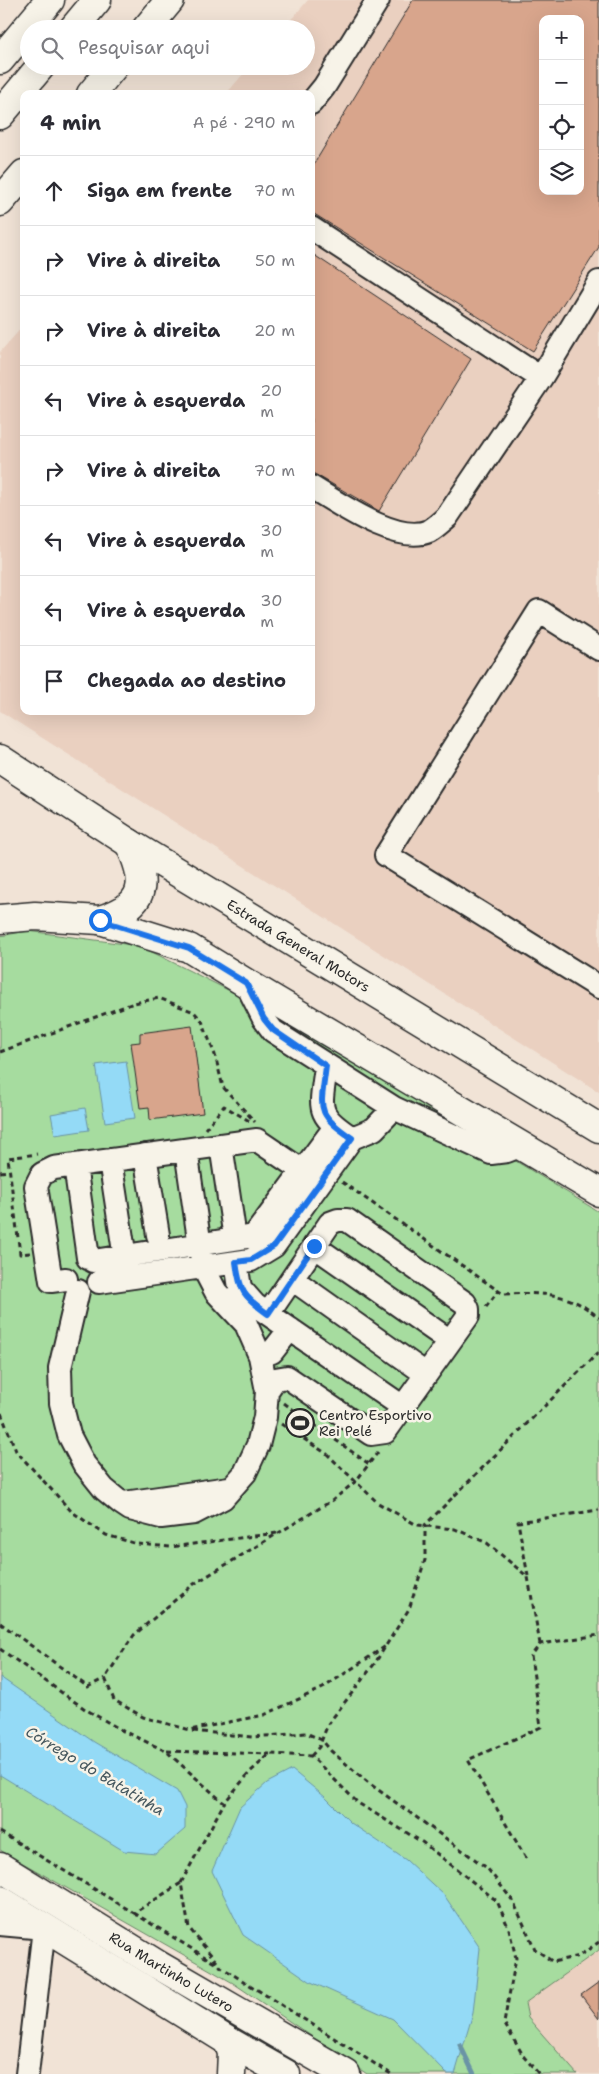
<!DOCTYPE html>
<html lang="pt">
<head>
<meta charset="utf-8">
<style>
  :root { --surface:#fff; --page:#f7f7f7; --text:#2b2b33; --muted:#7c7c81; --line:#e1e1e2 }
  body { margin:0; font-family:"Shantell Sans",sans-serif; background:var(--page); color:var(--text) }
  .controls { position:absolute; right:15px; top:15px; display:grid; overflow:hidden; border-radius:10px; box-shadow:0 5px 20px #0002 }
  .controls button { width:45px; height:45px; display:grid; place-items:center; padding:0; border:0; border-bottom:1px solid var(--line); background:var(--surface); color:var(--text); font:25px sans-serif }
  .stop { position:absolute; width:15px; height:15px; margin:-11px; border:4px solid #1a73e8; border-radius:50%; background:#fff }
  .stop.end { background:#1a73e8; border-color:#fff; box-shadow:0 1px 5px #0008 }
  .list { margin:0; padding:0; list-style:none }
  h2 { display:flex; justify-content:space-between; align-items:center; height:65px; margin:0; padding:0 20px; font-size:21px }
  h2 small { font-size:16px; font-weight:400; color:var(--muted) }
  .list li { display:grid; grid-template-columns:32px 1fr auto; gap:15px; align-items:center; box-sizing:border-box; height:70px; padding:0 20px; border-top:1px solid var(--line) }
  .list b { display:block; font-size:19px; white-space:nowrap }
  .list em { font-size:16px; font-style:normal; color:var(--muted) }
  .icon { flex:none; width:28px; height:28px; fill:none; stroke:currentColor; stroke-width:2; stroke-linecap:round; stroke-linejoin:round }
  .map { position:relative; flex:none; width:599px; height:2074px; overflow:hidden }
  .search { position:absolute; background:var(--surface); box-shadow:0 5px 20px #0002; left:20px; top:20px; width:295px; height:55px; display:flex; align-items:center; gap:12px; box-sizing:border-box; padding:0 18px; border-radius:28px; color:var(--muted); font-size:19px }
  .panel { position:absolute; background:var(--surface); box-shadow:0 5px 20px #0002; left:20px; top:90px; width:295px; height:625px; border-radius:10px }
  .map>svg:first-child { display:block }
  .built { fill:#ead0c0; fill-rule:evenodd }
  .green { fill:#a6dc9f; stroke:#688465 }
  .water { fill:#94daf6; stroke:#6a94a5 }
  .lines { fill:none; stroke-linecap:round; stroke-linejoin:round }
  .stream { stroke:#6a94a5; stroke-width:5 }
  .building { fill:#d8a58c; stroke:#2b2b2b; fill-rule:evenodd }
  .minor-casing { stroke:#2b2b2b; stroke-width:26 }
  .major-casing { stroke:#2b2b2b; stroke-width:31 }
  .highway-casing { stroke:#2b2b2b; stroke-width:31 }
  .path { stroke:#2b2b2b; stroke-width:3; stroke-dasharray:5 4; stroke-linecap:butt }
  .minor { stroke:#f7f3e8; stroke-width:22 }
  .major { stroke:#f7f3e8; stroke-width:28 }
  .highway { stroke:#f7f3e8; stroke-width:28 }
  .route { stroke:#1a73e8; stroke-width:6 }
  .labels { text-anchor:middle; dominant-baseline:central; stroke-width:5; stroke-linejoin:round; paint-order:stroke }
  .street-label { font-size:14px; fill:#2b2b2b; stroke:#f7f3e8 }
  .poi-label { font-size:14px; fill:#2b2b2b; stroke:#f7f3e8; text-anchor:start }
  .water-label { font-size:15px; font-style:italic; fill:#45575e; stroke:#f7f3e8 }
</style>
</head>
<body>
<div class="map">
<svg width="599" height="2074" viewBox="0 0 599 2074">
  <rect width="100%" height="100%" fill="#f1e3d6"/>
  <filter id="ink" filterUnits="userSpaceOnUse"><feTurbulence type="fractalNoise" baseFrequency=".02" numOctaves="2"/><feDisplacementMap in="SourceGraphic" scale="10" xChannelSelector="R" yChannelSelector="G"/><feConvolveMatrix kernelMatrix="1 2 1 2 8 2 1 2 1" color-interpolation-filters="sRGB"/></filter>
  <g filter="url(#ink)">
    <path class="built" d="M 308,0 L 599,0 L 599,1092 L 0,711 L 0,352 L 24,325 L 24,711 L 311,711 L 311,94 L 226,94 L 250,66 L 306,66 L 306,29 L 283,29 ZM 543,19 L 580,19 L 580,191 L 543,191 Z
      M 599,1950 L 599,2074 L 577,2074 L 528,2018 L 525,2003 Z"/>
    <path class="green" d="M 28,931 L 140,946 L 274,1013 L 599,1212 L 599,1950 L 525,2003 L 528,2018 L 577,2074 L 367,2074 L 233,1983 L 0,1850 L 0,936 Z"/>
    <path class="water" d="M 126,1061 L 135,1118 L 105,1122 L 96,1065 Z
      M 85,1108 L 89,1130 L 55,1135 L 51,1114 Z
      M 0,1677 L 94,1742 L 177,1791 L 185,1807 L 185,1829 L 156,1854 L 124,1851 L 0,1775 Z
      M 292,1770 L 325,1797 L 351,1823 L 406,1860 L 444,1895 L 480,1948 L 473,2013 L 455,2074 L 447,2074 L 393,2019 L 311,1982 L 243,1935 L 212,1871 L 240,1807 L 267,1783 Z"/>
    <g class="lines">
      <path class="stream" d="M 460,2045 L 474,2074"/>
    </g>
    <path class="building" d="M 413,0 L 599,0 L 599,247 L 533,351 L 311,212 L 311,169 ZM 543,19 L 580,19 L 580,191 L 543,191 Z
      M 311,253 L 471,359 L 379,511 L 311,472 Z
      M 192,1026 L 203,1113 L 150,1120 L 149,1107 L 140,1108 L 131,1043 L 140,1042 L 140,1033 Z
      M 599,1982 L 599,2019 L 581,1995 Z"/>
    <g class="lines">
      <defs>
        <path id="minor" d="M 311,103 L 324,87 L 378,0
          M 311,228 L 541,378
          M 311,487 C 338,503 397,545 429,531 C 435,528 442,521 447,517 L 541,378 L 599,282
          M 599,649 L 539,611 L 386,855 L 599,987
          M 246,983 L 264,1019 L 273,1031 L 394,1108 L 491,1153 L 507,1151 L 522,1145
          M 326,1066 C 321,1109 314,1113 352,1138 L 374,1129 L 394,1108
          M 221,1145 L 233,1225
          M 145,1155 L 158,1235
          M 110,1160 L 127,1271
          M 75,1165 L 88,1258
          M 314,1246 L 450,1341
          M 93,1261 L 254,1236 L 335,1127
          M 236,1262 L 240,1288 L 255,1305 L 403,1407
          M 66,1279 L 51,1281 L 36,1186 L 42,1174 L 54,1168 L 257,1140 L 319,1182
          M 292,1279 L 426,1374
          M 99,1282 L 251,1260 L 274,1246 L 352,1138
          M 78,1291 L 60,1368 L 61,1403 L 69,1435 L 84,1464 L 104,1489 L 121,1503 L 130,1509 L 161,1517 L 194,1513 L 223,1498 L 245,1473 L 258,1445 L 265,1417 L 267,1391 L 260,1356 L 246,1324 L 216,1292 L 203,1267 L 186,1150
          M 260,1356 L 272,1352 L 290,1329
          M 267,1391 L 275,1379 L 287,1377 L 371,1434 L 385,1432 L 468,1316 L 468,1309 L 465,1303 L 347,1220 L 338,1220 L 330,1223 L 268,1314
          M 124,1503 L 229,1488
          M 0,1924 L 44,1928 L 27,2074"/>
        <g id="major">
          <path d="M 146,29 L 170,0"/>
          <path d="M 91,94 L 114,66"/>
          <path d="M 0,202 L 24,174"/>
          <path id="s1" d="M 0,759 L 129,843 L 599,1128"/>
          <path d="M 0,919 L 35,916 L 100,920 L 189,948 L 246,983 L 599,1192"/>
          <path d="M 100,920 C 146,906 149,884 129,843"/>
          <path id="s2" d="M 0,1867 L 158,1965 L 346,2074"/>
          <path d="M 0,1900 L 228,2041 L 286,2074"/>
          <path d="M 228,2041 L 232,2053 L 231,2074"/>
        </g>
        <path id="highway" d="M 73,29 L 97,0
          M 0,60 L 50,0
          M 0,115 L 41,66"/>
      </defs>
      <use href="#minor" class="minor-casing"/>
      <use href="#major" class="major-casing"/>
      <use href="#highway" class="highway-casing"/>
      <path class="path" d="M 0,1052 L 134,1003 L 159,998 L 194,1012 L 202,1021 L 215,1055 L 223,1087 L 255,1122
        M 205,1129 L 224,1106 L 251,1122
        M 0,1172 L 9,1171
        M 342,1182 L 503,1294 C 542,1293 569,1291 599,1318
        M 30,1253 L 20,1254 L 8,1158 L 37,1154
        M 486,1307 L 498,1291
        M 284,1403 L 369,1464
        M 1,1413 L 16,1451 L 72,1512 L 106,1535 L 137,1544 L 171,1547 L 277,1533
        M 281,1424 L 327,1454 L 378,1503 L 417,1525 L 455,1529 L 487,1543 L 528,1577 L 540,1644
        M 378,1452 L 356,1481 L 333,1500 L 194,1584 L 134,1635 L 105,1678 L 114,1700 L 143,1717 L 190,1730 L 264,1715 L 323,1688 L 386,1646
        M 528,1576 L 518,1522 L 599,1510
        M 0,1623 L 88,1687 L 105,1678
        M 0,1649 L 85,1709 L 123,1731 L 166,1751 L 224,1803 L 250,1772 L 270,1754 L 311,1756 L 358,1803 L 422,1842 L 497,1901 L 509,1929 L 516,1958 L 504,2023 L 524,2057 L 539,2074
        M 193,1731 L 252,1737 L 306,1733 L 322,1740 L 331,1751 L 370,1784 L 487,1868 L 513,1901 L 535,1949 L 553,1962 L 579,1956 L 599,1942
        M 167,1751 L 270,1754
        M 311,1756 L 319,1747 L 328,1724 L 375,1663 L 409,1609 L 425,1560 L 425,1525 L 599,1352
        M 0,1832 L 134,1913 L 181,1883 L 189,1928 L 221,1967 L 391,2074
        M 526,1858 L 468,1760 L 541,1727 L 531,1656 L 540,1644 L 599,1635
        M 181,1883 L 224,1803
        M 134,1913 L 218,1965"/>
      <use href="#minor" class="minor"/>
      <use href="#major" class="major"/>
      <use href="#highway" class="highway"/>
    </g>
  </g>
  <g class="lines" filter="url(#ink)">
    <path class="route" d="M 100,920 L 189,948 L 246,983 L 264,1019 L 273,1030 L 326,1066 C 321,1109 314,1112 352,1138 L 274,1246 L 251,1260 L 236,1262 C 240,1292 243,1296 268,1314 L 314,1246"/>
  </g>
  <defs>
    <symbol id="stadium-ring" viewBox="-11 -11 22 22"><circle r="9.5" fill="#f7f3e8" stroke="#2b2b2b" stroke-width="1.5"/><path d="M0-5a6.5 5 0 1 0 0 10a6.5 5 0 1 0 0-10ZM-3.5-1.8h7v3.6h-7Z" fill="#2b2b2b"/></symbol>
  </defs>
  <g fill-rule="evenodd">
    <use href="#stadium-ring" x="284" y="1407" width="32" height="32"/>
  </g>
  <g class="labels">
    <g class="street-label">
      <text stroke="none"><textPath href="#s1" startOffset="352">Estrada General Motors</textPath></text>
      <text stroke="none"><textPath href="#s2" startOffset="201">Rua Martinho Lutero</textPath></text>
    </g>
    <g class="poi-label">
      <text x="319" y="1415">Centro Esportivo<tspan x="319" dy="16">Rei Pelé</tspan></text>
    </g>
    <g class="water-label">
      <text transform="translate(95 1771) rotate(31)">Córrego do Batatinha</text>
    </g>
  </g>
</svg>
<div class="controls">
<button>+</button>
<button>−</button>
<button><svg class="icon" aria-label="locate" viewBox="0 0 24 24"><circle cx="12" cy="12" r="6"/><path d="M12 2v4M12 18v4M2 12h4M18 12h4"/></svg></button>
<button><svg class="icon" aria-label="layers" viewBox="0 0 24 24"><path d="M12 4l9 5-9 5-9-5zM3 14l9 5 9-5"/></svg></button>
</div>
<div class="stop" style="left:100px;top:920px"></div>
<div class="stop end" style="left:314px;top:1246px"></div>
<div class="search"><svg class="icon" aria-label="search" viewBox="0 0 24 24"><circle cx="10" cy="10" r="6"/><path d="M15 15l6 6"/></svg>Pesquisar aqui</div>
<section class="panel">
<h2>4 min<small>A pé · 290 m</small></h2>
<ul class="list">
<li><svg class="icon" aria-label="ahead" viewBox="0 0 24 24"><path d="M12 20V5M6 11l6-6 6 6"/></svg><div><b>Siga em frente</b></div><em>70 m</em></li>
<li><svg class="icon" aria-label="right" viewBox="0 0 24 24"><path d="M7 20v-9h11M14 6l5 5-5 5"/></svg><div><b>Vire à direita</b></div><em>50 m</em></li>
<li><svg class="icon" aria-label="right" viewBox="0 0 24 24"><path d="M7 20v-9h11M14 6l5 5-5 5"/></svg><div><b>Vire à direita</b></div><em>20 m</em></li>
<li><svg class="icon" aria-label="left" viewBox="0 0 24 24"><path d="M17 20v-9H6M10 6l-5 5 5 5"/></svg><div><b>Vire à esquerda</b></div><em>20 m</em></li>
<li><svg class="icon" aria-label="right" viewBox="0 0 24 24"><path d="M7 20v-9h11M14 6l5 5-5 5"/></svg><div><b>Vire à direita</b></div><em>70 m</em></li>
<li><svg class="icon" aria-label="left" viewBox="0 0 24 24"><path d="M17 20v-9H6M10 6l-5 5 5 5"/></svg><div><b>Vire à esquerda</b></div><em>30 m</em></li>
<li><svg class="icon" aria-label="left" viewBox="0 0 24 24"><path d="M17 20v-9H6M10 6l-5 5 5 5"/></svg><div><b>Vire à esquerda</b></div><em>30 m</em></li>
<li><svg class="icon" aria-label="arrive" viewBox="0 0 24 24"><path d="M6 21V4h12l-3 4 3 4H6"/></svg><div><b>Chegada ao destino</b></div></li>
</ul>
</section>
</div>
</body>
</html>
